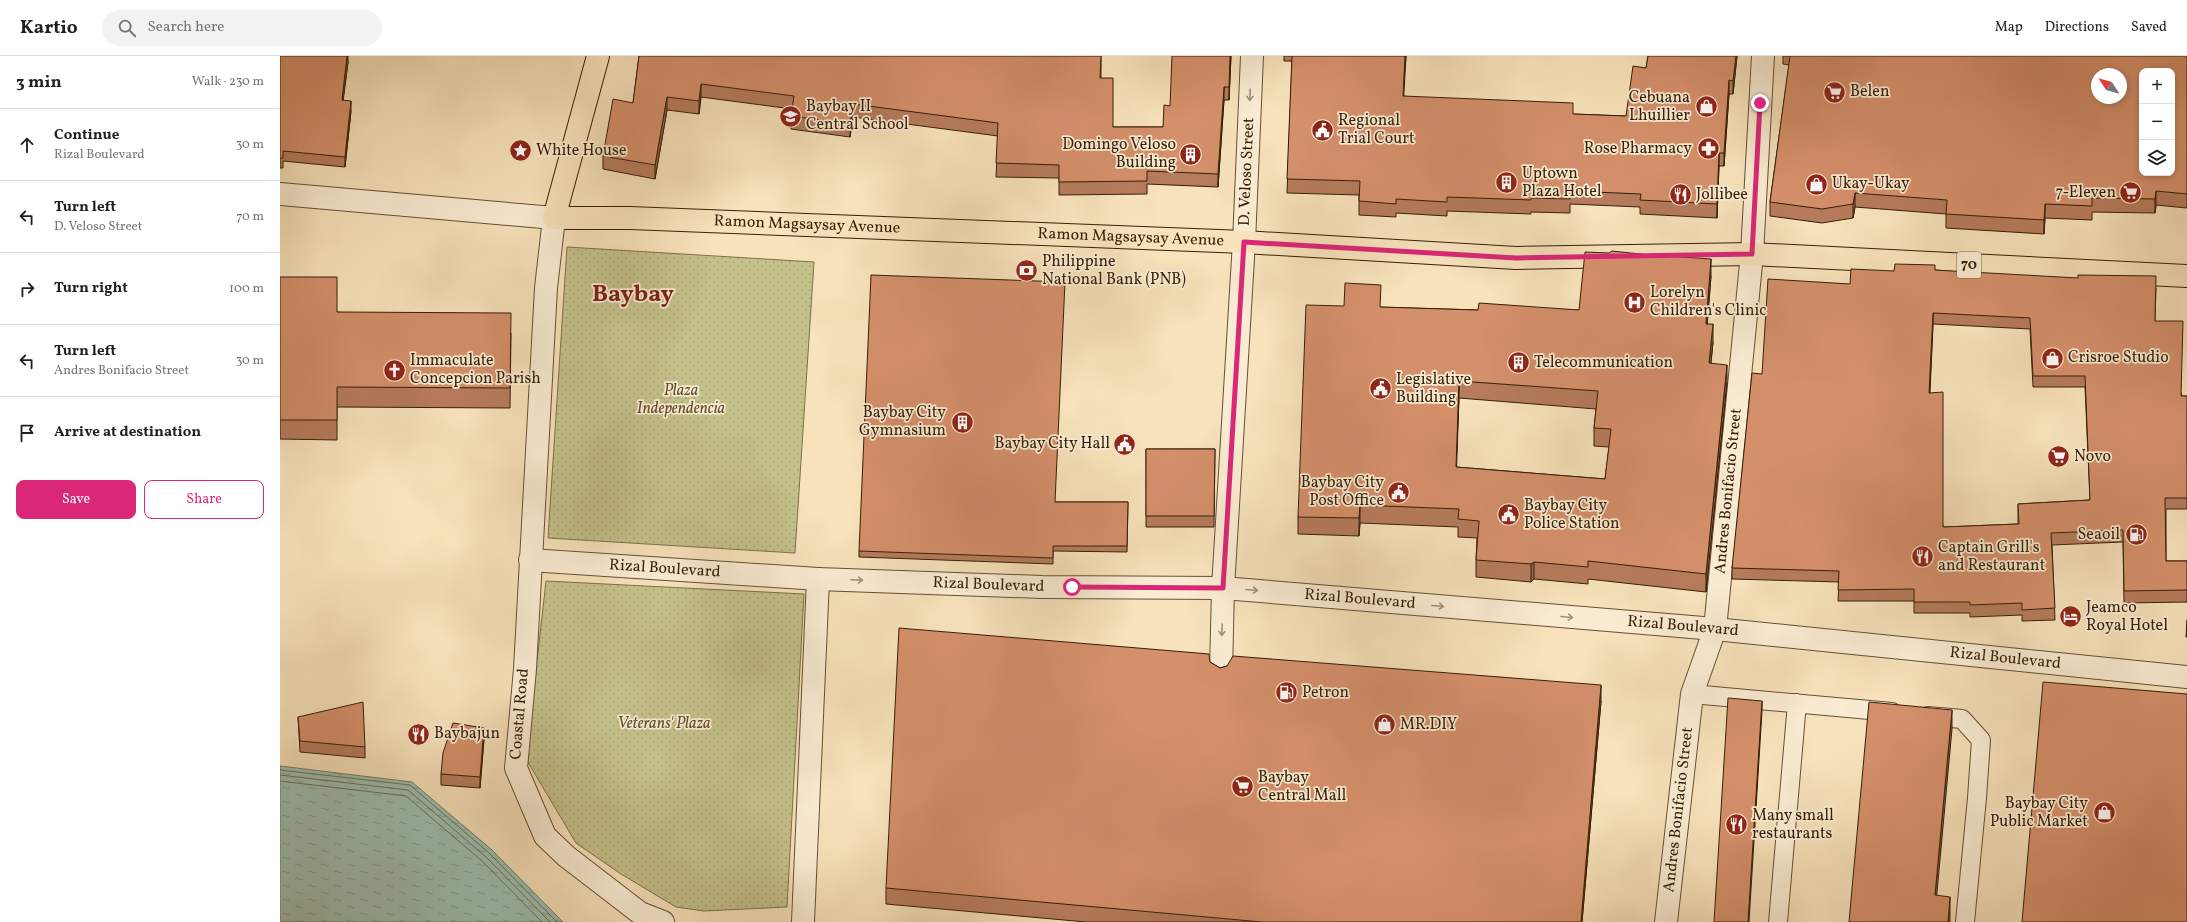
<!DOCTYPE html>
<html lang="en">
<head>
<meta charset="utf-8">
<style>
  :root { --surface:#fff; --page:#f2f2f2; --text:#202124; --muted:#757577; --line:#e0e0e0; --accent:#db2777 }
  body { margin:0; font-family:Vollkorn,serif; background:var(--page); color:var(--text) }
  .controls { position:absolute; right:12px; top:12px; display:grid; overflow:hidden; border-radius:8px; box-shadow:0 2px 6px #0003 }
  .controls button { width:36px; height:36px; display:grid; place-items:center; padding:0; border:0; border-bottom:1px solid var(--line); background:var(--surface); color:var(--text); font:20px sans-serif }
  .compass { position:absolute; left:1811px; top:12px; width:36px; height:36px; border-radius:50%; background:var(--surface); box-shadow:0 2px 6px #0003; rotate:306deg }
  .stop { position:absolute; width:12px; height:12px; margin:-9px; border:3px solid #db2777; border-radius:50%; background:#fff }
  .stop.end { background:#db2777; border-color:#fff; box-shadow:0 1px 4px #0008 }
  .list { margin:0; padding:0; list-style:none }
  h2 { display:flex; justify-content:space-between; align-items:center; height:52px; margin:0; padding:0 16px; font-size:17px }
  h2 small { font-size:13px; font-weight:400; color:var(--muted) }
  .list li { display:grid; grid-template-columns:26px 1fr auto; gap:12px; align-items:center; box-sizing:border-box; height:72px; padding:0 16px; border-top:1px solid var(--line) }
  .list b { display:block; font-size:15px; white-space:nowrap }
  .list p { margin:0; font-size:13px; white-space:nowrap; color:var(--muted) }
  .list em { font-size:13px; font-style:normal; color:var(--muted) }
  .actions { display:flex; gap:8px; padding:12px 16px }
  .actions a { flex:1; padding:9px 0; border:1px solid var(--accent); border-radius:8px; text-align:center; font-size:14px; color:var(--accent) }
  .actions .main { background:var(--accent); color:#fff }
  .icon { flex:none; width:22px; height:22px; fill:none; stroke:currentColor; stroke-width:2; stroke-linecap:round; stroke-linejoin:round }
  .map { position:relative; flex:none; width:1907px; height:866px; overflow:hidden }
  header { display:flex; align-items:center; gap:24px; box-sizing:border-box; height:56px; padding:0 20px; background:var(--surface); border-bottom:1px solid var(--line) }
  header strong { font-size:19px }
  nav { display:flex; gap:22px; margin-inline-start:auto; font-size:14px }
  .search { width:280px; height:36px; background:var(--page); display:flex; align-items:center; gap:10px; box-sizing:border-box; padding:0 14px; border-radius:22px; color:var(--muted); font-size:15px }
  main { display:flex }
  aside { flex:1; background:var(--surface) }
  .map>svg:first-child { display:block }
  .park { fill:url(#park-dots); stroke:#7d7049 }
  .water { fill:url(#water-ripples); stroke:#747e6c }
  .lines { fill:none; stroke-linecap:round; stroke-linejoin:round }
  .shore { stroke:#6a6e5c; stroke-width:1 }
  .service-casing { stroke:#664f34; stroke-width:20 }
  .pedestrian-casing { stroke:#664f34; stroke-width:24 }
  .minor-casing { stroke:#664f34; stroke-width:24 }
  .tertiary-casing { stroke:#664f34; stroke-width:24 }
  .primary-casing { stroke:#361e07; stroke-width:24 }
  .service { stroke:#faecd3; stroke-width:18 }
  .pedestrian { stroke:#faecd3; stroke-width:22 }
  .minor { stroke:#faecd3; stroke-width:22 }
  .tertiary { stroke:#faecd3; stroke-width:22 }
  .primary { stroke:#f7e2bb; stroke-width:22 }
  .wall { fill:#b67b5c; stroke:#361e07; fill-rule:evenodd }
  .shaded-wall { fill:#94644b; stroke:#361e07 }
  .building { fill:#d48f6b; stroke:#361e07; fill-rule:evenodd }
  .oneway { stroke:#a28f77 }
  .route { stroke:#db2777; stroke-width:5 }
  .labels { text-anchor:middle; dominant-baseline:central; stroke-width:3.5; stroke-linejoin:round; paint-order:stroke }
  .shield { fill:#faecd3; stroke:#715c44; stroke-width:1 }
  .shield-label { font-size:15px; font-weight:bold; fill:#361e07 }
  .poi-label { font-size:16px; fill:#361e07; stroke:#faecd3; text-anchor:start }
  .street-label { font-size:16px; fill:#361e07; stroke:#faecd3 }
  .park-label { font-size:16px; font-style:italic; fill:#614f2f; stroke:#faecd3 }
  .town-label { font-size:24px; font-weight:bold; fill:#7a1f14; stroke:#faecd3 }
</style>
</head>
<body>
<header>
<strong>Kartio</strong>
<div class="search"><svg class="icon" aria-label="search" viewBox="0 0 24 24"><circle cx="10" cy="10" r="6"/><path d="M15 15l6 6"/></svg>Search here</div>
<nav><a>Map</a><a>Directions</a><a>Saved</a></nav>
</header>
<main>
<aside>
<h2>3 min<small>Walk · 230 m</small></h2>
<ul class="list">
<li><svg class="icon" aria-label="ahead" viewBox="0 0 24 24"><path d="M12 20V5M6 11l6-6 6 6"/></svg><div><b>Continue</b><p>Rizal Boulevard</p></div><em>30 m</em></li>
<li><svg class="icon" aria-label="left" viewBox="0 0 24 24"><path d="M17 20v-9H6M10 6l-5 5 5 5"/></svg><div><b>Turn left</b><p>D. Veloso Street</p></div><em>70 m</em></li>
<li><svg class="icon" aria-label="right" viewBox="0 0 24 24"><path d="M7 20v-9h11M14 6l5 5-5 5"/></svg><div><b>Turn right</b></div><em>100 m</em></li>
<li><svg class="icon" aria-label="left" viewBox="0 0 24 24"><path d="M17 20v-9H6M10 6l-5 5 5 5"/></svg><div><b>Turn left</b><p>Andres Bonifacio Street</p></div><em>30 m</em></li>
<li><svg class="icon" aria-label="arrive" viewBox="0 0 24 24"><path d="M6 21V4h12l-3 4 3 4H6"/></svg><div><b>Arrive at destination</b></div></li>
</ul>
<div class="actions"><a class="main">Save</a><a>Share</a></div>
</aside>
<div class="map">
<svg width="1907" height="866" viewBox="0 0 1907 866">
  <defs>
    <pattern id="park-dots" width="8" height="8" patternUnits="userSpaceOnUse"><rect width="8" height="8" fill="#c4c18b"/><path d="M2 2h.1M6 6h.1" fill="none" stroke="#a9a576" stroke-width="1.8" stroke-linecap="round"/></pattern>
    <pattern id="water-ripples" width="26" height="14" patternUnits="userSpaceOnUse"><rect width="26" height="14" fill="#9dbeb0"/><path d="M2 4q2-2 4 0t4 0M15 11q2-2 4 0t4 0" fill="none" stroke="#819a8d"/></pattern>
  </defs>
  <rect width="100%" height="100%" fill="#f7e2bb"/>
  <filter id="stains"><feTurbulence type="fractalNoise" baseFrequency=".005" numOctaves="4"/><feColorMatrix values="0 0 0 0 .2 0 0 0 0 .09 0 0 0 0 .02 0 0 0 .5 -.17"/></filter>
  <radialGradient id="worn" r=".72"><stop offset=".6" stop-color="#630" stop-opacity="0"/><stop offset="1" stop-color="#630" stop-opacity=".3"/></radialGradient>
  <path class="park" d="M 287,191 L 534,206 L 515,497 L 268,482 Z
    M 266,525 L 524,538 L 507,851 L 424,855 L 396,851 L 341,818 L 296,787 L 246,703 Z"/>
  <path class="water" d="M 0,710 L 132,726 L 212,794 L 283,866 L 0,866 Z"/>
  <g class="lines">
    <path class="shore" d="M 0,714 L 130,729 L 209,797 L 277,866
      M 0,719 L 128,734 L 206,801 L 270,866
      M 0,725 L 126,740 L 202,805 L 262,866"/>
    <defs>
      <path id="service" d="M 1412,638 L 1612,656
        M 1648,660 L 1682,663 L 1701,684 L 1697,742 L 1685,866
        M 1498,866 L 1517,647"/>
      <g id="pedestrian">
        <path id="s1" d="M 250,504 L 538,523"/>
      </g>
      <g id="minor">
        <path d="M 0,138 L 274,162 L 266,232 L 245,613 L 236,712 L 265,780 L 286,800 L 360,857 L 383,866"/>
        <path id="s2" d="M 941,615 L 943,532 L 964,186 L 972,0"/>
        <path id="s3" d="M 523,866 L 538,523 L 762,531 L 943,532 L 1435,573 L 1907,621"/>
      </g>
      <g id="tertiary">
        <path id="s4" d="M 1386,866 L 1412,638 L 1435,573 L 1472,198 L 1483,0"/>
      </g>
      <g id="primary">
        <path id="s5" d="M 318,0 L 274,162 L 350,162 L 964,186 L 1236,202 L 1472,198 L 1907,220"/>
      </g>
    </defs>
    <use href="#service" class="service-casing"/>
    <use href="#pedestrian" class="pedestrian-casing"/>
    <use href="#minor" class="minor-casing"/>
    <use href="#tertiary" class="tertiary-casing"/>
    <use href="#primary" class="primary-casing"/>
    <use href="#service" class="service"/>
    <use href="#pedestrian" class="pedestrian"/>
    <use href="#minor" class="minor"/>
    <use href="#tertiary" class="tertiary"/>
    <use href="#primary" class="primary"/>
  </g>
  <path class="wall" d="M 0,0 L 68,0 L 68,6 L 63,44 L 71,55 L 65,111 L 3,105 L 3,112 L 0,112 Z
    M 359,0 L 821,0 L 821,22 L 833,71 L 883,71 L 890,50 L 951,0 L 949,44 L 944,44 L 938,131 L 867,128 L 867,138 L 779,139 L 779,122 L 716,121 L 718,80 L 573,61 L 570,81 L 511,73 L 511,60 L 512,53 L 421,41 L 419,58 L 387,54 L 375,123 L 323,113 L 323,100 L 353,47 Z
    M 1004,0 L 1126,0 L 1123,40 L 1293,58 L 1346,60 L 1366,12 L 1368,0 L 1457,0 L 1453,38 L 1449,38 L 1444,110 L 1439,110 L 1437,162 L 1360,158 L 1360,151 L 1290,148 L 1290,157 L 1251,156 L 1251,158 L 1167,155 L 1167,160 L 1116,157 L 1116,161 L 1079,159 L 1079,139 L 1007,137 L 1012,5 L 1004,5 Z
    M 1503,0 L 1907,0 L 1907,152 L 1876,149 L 1875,157 L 1812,156 L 1812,164 L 1765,162 L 1764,178 L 1666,172 L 1666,158 L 1575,151 L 1573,162 L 1542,167 L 1490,160 L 1490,146 L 1509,9 L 1503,8 Z
    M 1655,214 L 1876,232 L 1875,265 L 1902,340 L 1907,340 L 1907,453 L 1886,453 L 1886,505 L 1907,505 L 1907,546 L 1844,547 L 1843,486 L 1772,489 L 1775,564 L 1742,565 L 1742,559 L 1690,561 L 1690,557 L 1634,557 L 1634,545 L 1558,545 L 1559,526 L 1452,523 L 1452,512 L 1482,318 L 1570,228 L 1614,215 ZM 1653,268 L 1750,273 L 1753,331 L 1805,331 L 1810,444 L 1738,448 L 1738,468 L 1663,471 L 1650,337 Z
    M 1431,220 L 1427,268 L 1433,286 L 1431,307 L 1447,326 L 1426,536 L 1308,523 L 1308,528 L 1254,523 L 1251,526 L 1196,521 L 1196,504 L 1197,482 L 1178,481 L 1178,471 L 1080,467 L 1079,480 L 1018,478 L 1018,461 L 1064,250 L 1198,254 L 1299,254 ZM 1179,342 L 1316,353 L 1314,372 L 1314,390 L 1329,391 L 1325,423 L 1176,411 Z
    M 0,221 L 57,256 L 231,277 L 230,352 L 57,351 L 57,384 L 0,383 Z
    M 866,393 L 935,393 L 934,471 L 866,471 Z
    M 775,446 L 848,446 L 847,496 L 773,495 L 773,508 L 579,501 L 579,495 Z
    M 1907,564 L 1907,581 L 1906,581 Z
    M 930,606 L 940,612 L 947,610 L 1321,645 L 1302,866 L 806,866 L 606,848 L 606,832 Z
    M 18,661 L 85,691 L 85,702 L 20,696 Z
    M 204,683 L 200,732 L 161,729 L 161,718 Z"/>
  <path class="shaded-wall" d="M 67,0 L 68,6 L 62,54 L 62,44 Z
    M 950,0 L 951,0 L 949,44 L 949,31 Z
    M 1125,0 L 1126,0 L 1123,54 L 1123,40 Z
    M 1456,0 L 1457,0 L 1453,38 L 1453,25 Z
    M 1449,24 L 1449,38 L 1444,110 L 1444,97 Z
    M 421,28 L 421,41 L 419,58 L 419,45 Z
    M 944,31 L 944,44 L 938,131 L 938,118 Z
    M 387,41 L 387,54 L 375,123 L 375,109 Z
    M 71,45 L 71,55 L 65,111 L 65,101 Z
    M 573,48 L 573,61 L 570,81 L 570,68 Z
    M 1439,97 L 1439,110 L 1437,162 L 1437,148 Z
    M 1876,135 L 1876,149 L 1875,157 L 1875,143 Z
    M 1575,137 L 1575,151 L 1573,162 L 1573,148 Z
    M 1765,148 L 1765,162 L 1764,178 L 1764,164 Z
    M 1431,203 L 1431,220 L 1426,285 L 1426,268 Z
    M 1653,257 L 1653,268 L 1649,348 L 1649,337 Z
    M 1433,268 L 1433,286 L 1429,325 L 1429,307 Z
    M 1447,309 L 1447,326 L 1426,536 L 1426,518 Z
    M 1179,325 L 1179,342 L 1176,428 L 1176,411 Z
    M 1080,449 L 1080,467 L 1079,480 L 1079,462 Z
    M 1254,506 L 1254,523 L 1251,526 L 1251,508 Z
    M 1321,629 L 1321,645 L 1302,866 L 1301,866 Z
    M 1482,645 L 1482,655 L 1469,866 L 1468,866 Z
    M 1672,654 L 1672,673 L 1655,858 L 1655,839 Z
    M 204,672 L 204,683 L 200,732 L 200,721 Z
    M 1670,841 L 1670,866 L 1668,866 Z"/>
  <path class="building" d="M 0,0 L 67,0 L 62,44 L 71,45 L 65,101 L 3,95 L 3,102 L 0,102 Z
    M 359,0 L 821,0 L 820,22 L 833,22 L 833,71 L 883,71 L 884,49 L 890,50 L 892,0 L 950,0 L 949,31 L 944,31 L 938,118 L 867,115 L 867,125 L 779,126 L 779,109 L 716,107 L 718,67 L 573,48 L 570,68 L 511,60 L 514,40 L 421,28 L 419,45 L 387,41 L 375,109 L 323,100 L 333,43 L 353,47 Z
    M 1012,0 L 1125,0 L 1123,40 L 1293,47 L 1293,58 L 1346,60 L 1353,10 L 1366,12 L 1368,0 L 1456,0 L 1453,25 L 1449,24 L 1444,97 L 1439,97 L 1437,148 L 1360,144 L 1361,138 L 1290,135 L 1290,143 L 1251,142 L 1251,144 L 1167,141 L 1167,146 L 1116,143 L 1116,148 L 1079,145 L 1080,125 L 1007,123 Z
    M 1510,0 L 1907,0 L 1907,138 L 1876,135 L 1875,143 L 1812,142 L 1812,150 L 1765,148 L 1764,164 L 1666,158 L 1667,144 L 1575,137 L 1573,148 L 1542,153 L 1490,146 ZM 1862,15 L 1892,15 L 1892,117 L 1862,117 ZM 1817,18 L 1841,18 L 1841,42 L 1817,42 Z
    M 1332,195 L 1388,201 L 1388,200 L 1431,203 L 1426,268 L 1433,268 L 1429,307 L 1447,309 L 1426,518 L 1308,505 L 1308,511 L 1254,506 L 1251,508 L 1196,504 L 1199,465 L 1178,463 L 1179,453 L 1080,449 L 1079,462 L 1018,461 L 1026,249 L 1064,250 L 1065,227 L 1101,229 L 1100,251 L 1198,254 L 1199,247 L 1299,254 L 1305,196 L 1329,197 ZM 1179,325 L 1318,335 L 1314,372 L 1331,373 L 1325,423 L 1176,411 Z
    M 1615,208 L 1655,209 L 1655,214 L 1798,222 L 1798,219 L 1876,220 L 1875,265 L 1903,265 L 1901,340 L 1907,340 L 1907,442 L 1885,442 L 1886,505 L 1907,505 L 1907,534 L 1844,535 L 1843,474 L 1771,477 L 1775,552 L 1742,554 L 1742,547 L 1690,549 L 1690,546 L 1634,546 L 1634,533 L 1558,534 L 1559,515 L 1452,512 L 1472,317 L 1482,318 L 1488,223 L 1570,228 L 1571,213 L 1614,215 ZM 1653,257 L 1750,262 L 1753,320 L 1805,320 L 1810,444 L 1738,448 L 1739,468 L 1663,471 L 1663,336 L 1649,337 Z
    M 591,219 L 785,226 L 775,446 L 848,446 L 847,490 L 773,490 L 773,502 L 579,495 Z
    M 0,221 L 57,221 L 57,256 L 231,257 L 230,332 L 57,331 L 57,364 L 0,364 Z
    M 866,393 L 935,393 L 934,460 L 866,460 Z
    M 619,572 L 929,598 L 930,606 L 940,612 L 947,610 L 953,600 L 1321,629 L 1301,866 L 982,866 L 606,832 Z
    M 1763,626 L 1907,638 L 1907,866 L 1742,866 Z
    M 1448,642 L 1482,645 L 1468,866 L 1434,866 Z
    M 83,646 L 85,691 L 20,685 L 18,661 Z
    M 1589,646 L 1672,654 L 1655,839 L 1670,841 L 1668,866 L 1569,866 Z
    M 173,667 L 204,672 L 200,721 L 161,718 L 163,697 Z"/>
  <defs><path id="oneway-shaft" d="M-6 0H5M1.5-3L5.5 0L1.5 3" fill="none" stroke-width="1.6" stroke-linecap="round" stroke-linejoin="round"/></defs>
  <g class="oneway">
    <use href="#oneway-shaft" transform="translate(970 39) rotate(92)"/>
    <use href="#oneway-shaft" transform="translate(577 524) rotate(2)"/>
    <use href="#oneway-shaft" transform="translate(972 534) rotate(5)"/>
    <use href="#oneway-shaft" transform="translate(1158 550) rotate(5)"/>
    <use href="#oneway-shaft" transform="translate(1287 561) rotate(5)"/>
    <use href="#oneway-shaft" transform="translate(942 574) rotate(92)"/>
  </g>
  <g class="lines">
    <path class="route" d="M 792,531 L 943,532 L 964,186 L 1236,202 L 1472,198 L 1480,47"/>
  </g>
  <defs>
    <symbol id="supermarket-disc" viewBox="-11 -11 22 22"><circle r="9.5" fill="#8f2418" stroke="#faecd3"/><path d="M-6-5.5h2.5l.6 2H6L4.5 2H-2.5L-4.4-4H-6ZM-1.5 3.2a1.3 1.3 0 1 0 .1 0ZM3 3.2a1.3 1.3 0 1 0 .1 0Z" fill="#fff"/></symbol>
    <symbol id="shop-disc" viewBox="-11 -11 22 22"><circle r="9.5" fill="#8f2418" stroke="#faecd3"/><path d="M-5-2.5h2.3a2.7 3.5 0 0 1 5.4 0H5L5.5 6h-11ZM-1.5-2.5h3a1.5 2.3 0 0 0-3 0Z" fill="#fff"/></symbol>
    <symbol id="school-disc" viewBox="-11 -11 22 22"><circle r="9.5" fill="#8f2418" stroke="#faecd3"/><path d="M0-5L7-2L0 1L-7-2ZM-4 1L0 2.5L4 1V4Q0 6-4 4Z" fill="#fff"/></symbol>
    <symbol id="civic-disc" viewBox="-11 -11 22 22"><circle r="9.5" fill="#8f2418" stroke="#faecd3"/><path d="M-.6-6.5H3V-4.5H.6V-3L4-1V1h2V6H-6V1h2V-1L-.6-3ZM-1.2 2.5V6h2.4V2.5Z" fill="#fff"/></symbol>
    <symbol id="pharmacy-disc" viewBox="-11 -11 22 22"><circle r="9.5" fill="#8f2418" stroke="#faecd3"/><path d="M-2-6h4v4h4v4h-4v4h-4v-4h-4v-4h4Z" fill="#fff"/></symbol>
    <symbol id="sight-disc" viewBox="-11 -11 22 22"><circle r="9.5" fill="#8f2418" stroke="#faecd3"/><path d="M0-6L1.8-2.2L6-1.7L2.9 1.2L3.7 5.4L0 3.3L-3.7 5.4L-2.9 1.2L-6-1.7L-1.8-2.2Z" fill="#fff"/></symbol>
    <symbol id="building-disc" viewBox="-11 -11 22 22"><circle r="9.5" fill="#8f2418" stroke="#faecd3"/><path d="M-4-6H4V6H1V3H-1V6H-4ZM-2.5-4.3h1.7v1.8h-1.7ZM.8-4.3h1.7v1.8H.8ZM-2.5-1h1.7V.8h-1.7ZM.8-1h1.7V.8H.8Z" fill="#fff"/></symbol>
    <symbol id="restaurant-disc" viewBox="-11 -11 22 22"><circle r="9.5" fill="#8f2418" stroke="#faecd3"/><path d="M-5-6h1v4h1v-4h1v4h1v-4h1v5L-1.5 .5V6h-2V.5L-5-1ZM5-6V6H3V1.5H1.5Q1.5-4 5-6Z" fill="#fff"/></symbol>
    <symbol id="bank-disc" viewBox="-11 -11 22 22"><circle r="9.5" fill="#8f2418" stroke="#faecd3"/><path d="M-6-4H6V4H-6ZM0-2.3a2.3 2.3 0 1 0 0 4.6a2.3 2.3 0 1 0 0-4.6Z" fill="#fff"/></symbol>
    <symbol id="hospital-disc" viewBox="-11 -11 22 22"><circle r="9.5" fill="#8f2418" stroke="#faecd3"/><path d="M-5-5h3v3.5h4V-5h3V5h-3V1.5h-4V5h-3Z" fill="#fff"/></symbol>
    <symbol id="church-disc" viewBox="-11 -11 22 22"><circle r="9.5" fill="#8f2418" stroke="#faecd3"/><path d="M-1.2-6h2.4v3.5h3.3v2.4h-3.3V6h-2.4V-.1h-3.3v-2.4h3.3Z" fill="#fff"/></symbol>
    <symbol id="fuel-disc" viewBox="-11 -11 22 22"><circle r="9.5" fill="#8f2418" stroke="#faecd3"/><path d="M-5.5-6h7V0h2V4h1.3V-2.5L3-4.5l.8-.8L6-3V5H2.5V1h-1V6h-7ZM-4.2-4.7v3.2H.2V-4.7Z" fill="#fff"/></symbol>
    <symbol id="hotel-disc" viewBox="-11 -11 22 22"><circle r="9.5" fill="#8f2418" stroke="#faecd3"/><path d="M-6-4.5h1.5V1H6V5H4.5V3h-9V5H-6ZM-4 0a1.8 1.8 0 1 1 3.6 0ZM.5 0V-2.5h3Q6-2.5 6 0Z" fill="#fff"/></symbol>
  </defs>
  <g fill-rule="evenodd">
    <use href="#supermarket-disc" x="1542" y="24" width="25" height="25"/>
    <use href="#shop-disc" x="1414" y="38" width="25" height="25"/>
    <use href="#school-disc" x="498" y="48" width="25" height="25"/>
    <use href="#civic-disc" x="1030" y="62" width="25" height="25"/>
    <use href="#pharmacy-disc" x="1416" y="80" width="25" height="25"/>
    <use href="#sight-disc" x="228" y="82" width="25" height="25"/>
    <use href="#building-disc" x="898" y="86" width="25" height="25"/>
    <use href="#building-disc" x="1214" y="114" width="25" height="25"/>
    <use href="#shop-disc" x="1524" y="116" width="25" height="25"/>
    <use href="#supermarket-disc" x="1838" y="124" width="25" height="25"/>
    <use href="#restaurant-disc" x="1388" y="126" width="25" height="25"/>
    <use href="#bank-disc" x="734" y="202" width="25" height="25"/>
    <use href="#hospital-disc" x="1342" y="234" width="25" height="25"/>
    <use href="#shop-disc" x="1760" y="290" width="25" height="25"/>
    <use href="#building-disc" x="1226" y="294" width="25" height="25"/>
    <use href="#church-disc" x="102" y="302" width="25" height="25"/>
    <use href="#civic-disc" x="1088" y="320" width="25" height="25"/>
    <use href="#building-disc" x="670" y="354" width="25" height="25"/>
    <use href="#civic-disc" x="832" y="376" width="25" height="25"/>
    <use href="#supermarket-disc" x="1766" y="388" width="25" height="25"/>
    <use href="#civic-disc" x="1106" y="424" width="25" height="25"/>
    <use href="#civic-disc" x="1216" y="446" width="25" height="25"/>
    <use href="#fuel-disc" x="1844" y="466" width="25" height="25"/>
    <use href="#restaurant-disc" x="1630" y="488" width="25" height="25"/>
    <use href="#hotel-disc" x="1778" y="548" width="25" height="25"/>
    <use href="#fuel-disc" x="994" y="624" width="25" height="25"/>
    <use href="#shop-disc" x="1092" y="656" width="25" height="25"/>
    <use href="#restaurant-disc" x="126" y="666" width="25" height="25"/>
    <use href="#supermarket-disc" x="950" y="718" width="25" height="25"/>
    <use href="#shop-disc" x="1812" y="744" width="25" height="25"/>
    <use href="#restaurant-disc" x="1444" y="756" width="25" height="25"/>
  </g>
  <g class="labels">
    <rect class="shield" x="1677" y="196" width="24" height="26" rx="3"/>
    <g class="shield-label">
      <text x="1689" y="209">70</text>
    </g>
    <g class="poi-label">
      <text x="1570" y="36">Belen</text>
      <text x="1410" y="42" text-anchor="end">Cebuana<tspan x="1410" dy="18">Lhuillier</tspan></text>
      <text x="526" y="51">Baybay II<tspan x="526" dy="18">Central School</tspan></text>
      <text x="1058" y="65">Regional<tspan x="1058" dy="18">Trial Court</tspan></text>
      <text x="896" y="89" text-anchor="end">Domingo Veloso<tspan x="896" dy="18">Building</tspan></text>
      <text x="1412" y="93" text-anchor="end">Rose Pharmacy</text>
      <text x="256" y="95">White House</text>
      <text x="1242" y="118">Uptown<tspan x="1242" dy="18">Plaza Hotel</tspan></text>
      <text x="1552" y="128">Ukay-Ukay</text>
      <text x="1836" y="137" text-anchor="end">7-Eleven</text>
      <text x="1416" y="139">Jollibee</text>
      <text x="762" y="206">Philippine<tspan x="762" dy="18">National Bank (PNB)</tspan></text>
      <text x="1370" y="237">Lorelyn<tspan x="1370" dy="18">Children's Clinic</tspan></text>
      <text x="1788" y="302">Crisroe Studio</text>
      <text x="130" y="305">Immaculate<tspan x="130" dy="18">Concepcion Parish</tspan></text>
      <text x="1254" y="307">Telecommunication</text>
      <text x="1116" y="324">Legislative<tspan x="1116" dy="18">Building</tspan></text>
      <text x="666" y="357" text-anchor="end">Baybay City<tspan x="666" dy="18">Gymnasium</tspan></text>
      <text x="830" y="388" text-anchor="end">Baybay City Hall</text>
      <text x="1794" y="401">Novo</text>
      <text x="1104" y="427" text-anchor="end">Baybay City<tspan x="1104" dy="18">Post Office</tspan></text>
      <text x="1244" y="450">Baybay City<tspan x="1244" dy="18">Police Station</tspan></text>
      <text x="1840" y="479" text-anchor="end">Seaoil</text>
      <text x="1658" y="492">Captain Grill's<tspan x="1658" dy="18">and Restaurant</tspan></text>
      <text x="1806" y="552">Jeamco<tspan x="1806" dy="18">Royal Hotel</tspan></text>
      <text x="1022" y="637">Petron</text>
      <text x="1120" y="669">MR.DIY</text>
      <text x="154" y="678">Baybajun</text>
      <text x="978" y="722">Baybay<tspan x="978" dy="18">Central Mall</tspan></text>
      <text x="1808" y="748" text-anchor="end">Baybay City<tspan x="1808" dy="18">Public Market</tspan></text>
      <text x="1472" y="760">Many small<tspan x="1472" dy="18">restaurants</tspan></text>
    </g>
    <g class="street-label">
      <text stroke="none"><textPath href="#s2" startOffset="500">D. Veloso Street</textPath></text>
      <text stroke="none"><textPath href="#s5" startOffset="421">Ramon Magsaysay Avenue</textPath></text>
      <text stroke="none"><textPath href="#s5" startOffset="745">Ramon Magsaysay Avenue</textPath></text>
      <text stroke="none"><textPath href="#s4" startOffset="437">Andres Bonifacio Street</textPath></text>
      <text stroke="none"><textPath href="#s1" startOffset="135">Rizal Boulevard</textPath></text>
      <text stroke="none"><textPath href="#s3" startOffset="514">Rizal Boulevard</textPath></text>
      <text stroke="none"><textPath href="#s3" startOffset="886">Rizal Boulevard</textPath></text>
      <text stroke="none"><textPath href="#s3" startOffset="1210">Rizal Boulevard</textPath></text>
      <text stroke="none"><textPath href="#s3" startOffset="1534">Rizal Boulevard</textPath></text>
      <text transform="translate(240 658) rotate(-85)">Coastal Road</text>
      <text stroke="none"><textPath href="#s4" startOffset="113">Andres Bonifacio Street</textPath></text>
    </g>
    <g class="park-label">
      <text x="401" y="335">Plaza<tspan x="401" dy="18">Independencia</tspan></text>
      <text x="384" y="668">Veterans' Plaza</text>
    </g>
    <g class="town-label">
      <text x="353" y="239">Baybay</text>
    </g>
  </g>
  <rect width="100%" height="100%" filter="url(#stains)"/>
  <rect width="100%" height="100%" fill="url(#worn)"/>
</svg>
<div class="controls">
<button>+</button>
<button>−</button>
<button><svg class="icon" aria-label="layers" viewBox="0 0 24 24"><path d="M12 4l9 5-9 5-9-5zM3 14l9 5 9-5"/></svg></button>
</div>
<svg class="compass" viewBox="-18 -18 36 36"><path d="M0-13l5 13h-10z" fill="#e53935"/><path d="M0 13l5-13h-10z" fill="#757577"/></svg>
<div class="stop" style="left:792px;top:531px"></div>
<div class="stop end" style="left:1480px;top:47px"></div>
</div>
</main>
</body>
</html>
